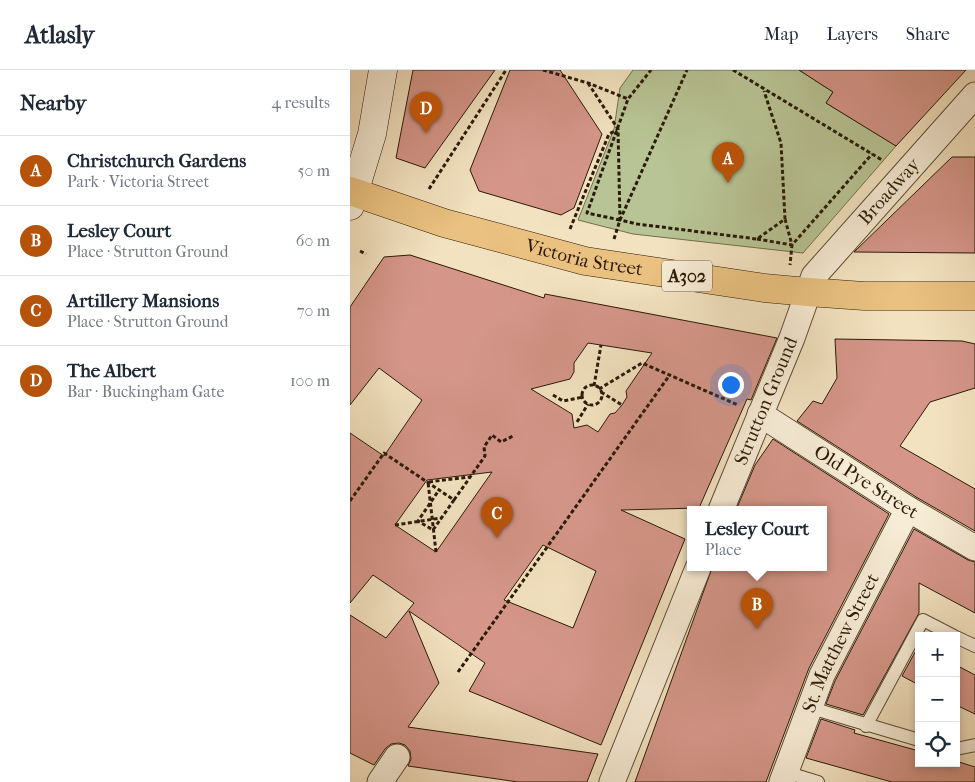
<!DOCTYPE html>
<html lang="en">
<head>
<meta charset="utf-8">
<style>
  :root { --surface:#fff; --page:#f6f6f7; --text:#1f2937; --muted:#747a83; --line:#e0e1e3; --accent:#b45309 }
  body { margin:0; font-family:"IM FELL French Canon",serif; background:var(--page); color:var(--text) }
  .controls { position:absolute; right:15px; bottom:15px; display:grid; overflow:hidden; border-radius:0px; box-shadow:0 2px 8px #0003 }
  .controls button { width:45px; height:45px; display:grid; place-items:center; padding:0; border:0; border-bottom:1px solid var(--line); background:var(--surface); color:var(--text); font:25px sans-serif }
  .you { position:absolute; left:380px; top:314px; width:18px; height:18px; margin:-12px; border:4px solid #fff; border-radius:50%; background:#1a73e8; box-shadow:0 0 0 8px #1a73e833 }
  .badge { display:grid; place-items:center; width:32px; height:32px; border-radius:50%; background:var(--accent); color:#fff; font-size:16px; font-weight:700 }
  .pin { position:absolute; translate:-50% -41px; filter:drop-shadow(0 1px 2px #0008) }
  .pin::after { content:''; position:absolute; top:26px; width:18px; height:15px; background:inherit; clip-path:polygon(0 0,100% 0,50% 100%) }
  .popup { position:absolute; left:337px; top:436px; width:140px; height:65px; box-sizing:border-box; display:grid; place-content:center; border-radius:0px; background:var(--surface); filter:drop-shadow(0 1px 4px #0005); font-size:16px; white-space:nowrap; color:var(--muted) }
  .popup b { font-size:19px; color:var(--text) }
  .popup::after { content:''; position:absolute; left:50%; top:100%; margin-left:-10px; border:10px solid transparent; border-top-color:var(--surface) }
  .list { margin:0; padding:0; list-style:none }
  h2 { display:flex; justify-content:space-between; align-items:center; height:65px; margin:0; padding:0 20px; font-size:21px }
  h2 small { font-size:16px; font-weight:400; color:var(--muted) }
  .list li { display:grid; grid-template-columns:32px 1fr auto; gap:15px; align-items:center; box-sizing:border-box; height:70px; padding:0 20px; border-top:1px solid var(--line) }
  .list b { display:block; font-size:19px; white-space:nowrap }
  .list p { margin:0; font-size:16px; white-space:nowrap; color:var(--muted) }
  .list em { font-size:16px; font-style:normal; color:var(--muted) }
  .icon { flex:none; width:28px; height:28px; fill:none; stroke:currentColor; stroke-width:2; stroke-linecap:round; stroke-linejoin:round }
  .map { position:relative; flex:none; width:625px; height:712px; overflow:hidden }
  header { display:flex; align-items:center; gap:30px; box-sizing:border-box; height:70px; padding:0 25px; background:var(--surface); border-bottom:1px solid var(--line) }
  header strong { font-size:24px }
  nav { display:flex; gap:28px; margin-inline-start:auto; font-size:18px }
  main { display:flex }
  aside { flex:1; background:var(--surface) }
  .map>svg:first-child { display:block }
  .green { fill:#b8c495; stroke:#716f4e }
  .building { fill:#d59689; stroke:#2a1a08; fill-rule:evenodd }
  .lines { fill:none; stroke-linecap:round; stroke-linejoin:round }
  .lane-casing { stroke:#5c4c36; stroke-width:14 }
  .street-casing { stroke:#5c4c36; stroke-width:27 }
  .secondary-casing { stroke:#2a1a08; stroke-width:29 }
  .primary-casing { stroke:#2a1a08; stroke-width:29 }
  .path { stroke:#2a1a08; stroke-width:3; stroke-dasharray:4 2.5; stroke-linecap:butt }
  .lane { stroke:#f7ecd6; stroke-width:12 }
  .street { stroke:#f7ecd6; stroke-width:25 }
  .secondary { stroke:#f7ecd6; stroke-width:28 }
  .primary { stroke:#eac180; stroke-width:28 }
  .labels { text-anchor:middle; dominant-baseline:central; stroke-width:5; stroke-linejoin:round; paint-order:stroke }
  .shield { fill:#f7ecd6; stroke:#685946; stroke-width:1 }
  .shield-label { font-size:18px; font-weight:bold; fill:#2a1a08 }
  .street-label { font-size:19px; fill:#2a1a08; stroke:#f7ecd6 }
</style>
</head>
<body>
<header>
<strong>Atlasly</strong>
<nav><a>Map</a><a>Layers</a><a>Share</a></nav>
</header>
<main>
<aside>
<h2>Nearby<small>4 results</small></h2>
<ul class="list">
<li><span class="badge">A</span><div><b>Christchurch Gardens</b><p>Park · Victoria Street</p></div><em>50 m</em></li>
<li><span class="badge">B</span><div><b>Lesley Court</b><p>Place · Strutton Ground</p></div><em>60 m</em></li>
<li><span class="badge">C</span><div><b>Artillery Mansions</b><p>Place · Strutton Ground</p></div><em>70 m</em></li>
<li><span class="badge">D</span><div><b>The Albert</b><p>Bar · Buckingham Gate</p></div><em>100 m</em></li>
</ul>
</aside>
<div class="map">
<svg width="625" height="712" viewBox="0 0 625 712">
  <rect width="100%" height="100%" fill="#f3e2c0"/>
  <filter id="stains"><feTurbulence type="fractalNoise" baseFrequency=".004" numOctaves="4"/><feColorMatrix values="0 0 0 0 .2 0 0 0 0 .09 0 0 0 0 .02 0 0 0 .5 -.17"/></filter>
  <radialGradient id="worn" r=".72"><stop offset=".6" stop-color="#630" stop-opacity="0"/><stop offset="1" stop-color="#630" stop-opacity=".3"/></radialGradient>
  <path class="green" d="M 283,0 L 449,0 L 483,22 L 476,33 L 546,76 L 453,183 L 283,164 L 228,150 L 264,59 L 270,18 Z"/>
  <path class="building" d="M 63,0 L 145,0 L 75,98 L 46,88 Z
    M 160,0 L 210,0 L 252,64 L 224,138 L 211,145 L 129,121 L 120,100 Z
    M 449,0 L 616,0 L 546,76 L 476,33 L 483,22 Z
    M 602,87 L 625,87 L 625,183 L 504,182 Z
    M 60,185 L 194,228 L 195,224 L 427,268 L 401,330 L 397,329 L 349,438 L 271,440 L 335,469 L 251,675 L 119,621 L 135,593 L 59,541 L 89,613 L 58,657 L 248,684 L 237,712 L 168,712 L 58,696 L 61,689 L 60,681 L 55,675 L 49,673 L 41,674 L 35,679 L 24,695 L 0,683 L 0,545 L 36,568 L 64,533 L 23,505 L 0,533 L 0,363 L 34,386 L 72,330 L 29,298 L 0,335 L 0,237 L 34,187 ZM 238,273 L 302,283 L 276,321 L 277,327 L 272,335 L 265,343 L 260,344 L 248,362 L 237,355 L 224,358 L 222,344 L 181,319 L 220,309 L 224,302 L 224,293 ZM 142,402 L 86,482 L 45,455 L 77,410 ZM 193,475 L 246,501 L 223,558 L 154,530 Z
    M 485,269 L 612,271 L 625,274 L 625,318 L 580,332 L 550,376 L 625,419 L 625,461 L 566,427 L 447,351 L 463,331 L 472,334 L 487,308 Z
    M 423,369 L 539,444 L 459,598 L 416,712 L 285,712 L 362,498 L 473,498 L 473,440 L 386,440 L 405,395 Z
    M 564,459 L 618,490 L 625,492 L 625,543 L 569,513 L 569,543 L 513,645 L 476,634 L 485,611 Z
    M 569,575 L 569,615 L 552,606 Z
    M 606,595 L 625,605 L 625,644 L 606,635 Z
    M 471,649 L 505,660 L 504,663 L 569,681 L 569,693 L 606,693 L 606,691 L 625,697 L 625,712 L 542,712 L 456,688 Z"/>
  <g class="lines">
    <defs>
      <path id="lane" d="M 606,567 L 625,576
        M 458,637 L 569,670
        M 516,656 L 573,550 L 604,566
        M 606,679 L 625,675
        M 435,702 L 468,712"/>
      <g id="street">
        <path id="s1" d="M 410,344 L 558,439 L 625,478"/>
        <path id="s2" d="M 371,440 L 442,268 L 464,206 L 625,25"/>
        <path d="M 30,712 L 47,687"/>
        <path d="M 262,712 L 348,498"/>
        <path id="s3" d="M 432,712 L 472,605 L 558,439"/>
      </g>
      <path id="secondary" d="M 0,136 L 22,64 L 33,0"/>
      <g id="primary">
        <path id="s4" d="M 0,121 L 94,153 L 235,191 L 414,218 L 458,222 L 514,226 L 625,226"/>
      </g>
    </defs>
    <use href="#lane" class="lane-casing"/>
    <use href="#street" class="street-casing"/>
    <use href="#secondary" class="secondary-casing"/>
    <use href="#primary" class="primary-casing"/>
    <path class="path" d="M 193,0 L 238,13 L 278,29
      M 383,0 L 532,90
      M 238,13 L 268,59 L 270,150 L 287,154 L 407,169 L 435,149 L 431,73 L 414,21
      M 79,119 L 156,0
      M 435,149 L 442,175 L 440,195
      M 270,150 L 237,143 L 278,29 L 301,0
      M 220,159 L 259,64 L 267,60
      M 264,169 L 270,150 L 337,0
      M 407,169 L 442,175 L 522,84
      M 10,181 L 16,184
      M232 325a10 10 0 1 1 20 0a10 10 0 1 1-20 0Z
      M 244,316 L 251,275
      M 249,319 L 292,293 L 388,335
      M 251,322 L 272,335
      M 203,325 L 213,331 L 233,327
      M 227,352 L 238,334
      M 104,430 L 135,386 L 134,377 L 142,365 L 151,372 L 163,366
      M 0,431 L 34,383 L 104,430 L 83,460 L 68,451 L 89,420
      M 45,455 L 91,448
      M 86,482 L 78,412 L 120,407
      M 108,602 L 319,306"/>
    <use href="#lane" class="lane"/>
    <use href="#street" class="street"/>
    <use href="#secondary" class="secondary"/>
    <use href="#primary" class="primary"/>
  </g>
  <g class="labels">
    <rect class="shield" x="312" y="190.5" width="50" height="31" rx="4"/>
    <g class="shield-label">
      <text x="337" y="206">A302</text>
    </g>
    <g class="street-label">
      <text stroke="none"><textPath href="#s2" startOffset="365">Broadway</textPath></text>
      <text stroke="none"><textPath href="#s4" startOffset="244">Victoria Street</textPath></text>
      <text stroke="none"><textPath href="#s2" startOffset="118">Strutton Ground</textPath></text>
      <text stroke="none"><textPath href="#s1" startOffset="126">Old Pye Street</textPath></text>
      <text stroke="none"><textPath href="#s3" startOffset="151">St. Matthew Street</textPath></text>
    </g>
  </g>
  <rect width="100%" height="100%" filter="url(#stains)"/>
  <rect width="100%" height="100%" fill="url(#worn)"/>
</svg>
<div class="controls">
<button>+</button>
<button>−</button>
<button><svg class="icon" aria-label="locate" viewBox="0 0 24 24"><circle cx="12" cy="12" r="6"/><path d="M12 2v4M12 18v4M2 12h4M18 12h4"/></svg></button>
</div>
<div class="you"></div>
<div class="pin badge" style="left:378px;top:113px">A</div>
<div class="pin badge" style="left:407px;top:559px">B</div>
<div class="popup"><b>Lesley Court</b>Place</div>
<div class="pin badge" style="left:147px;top:468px">C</div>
<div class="pin badge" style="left:76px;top:63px">D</div>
</div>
</main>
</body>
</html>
